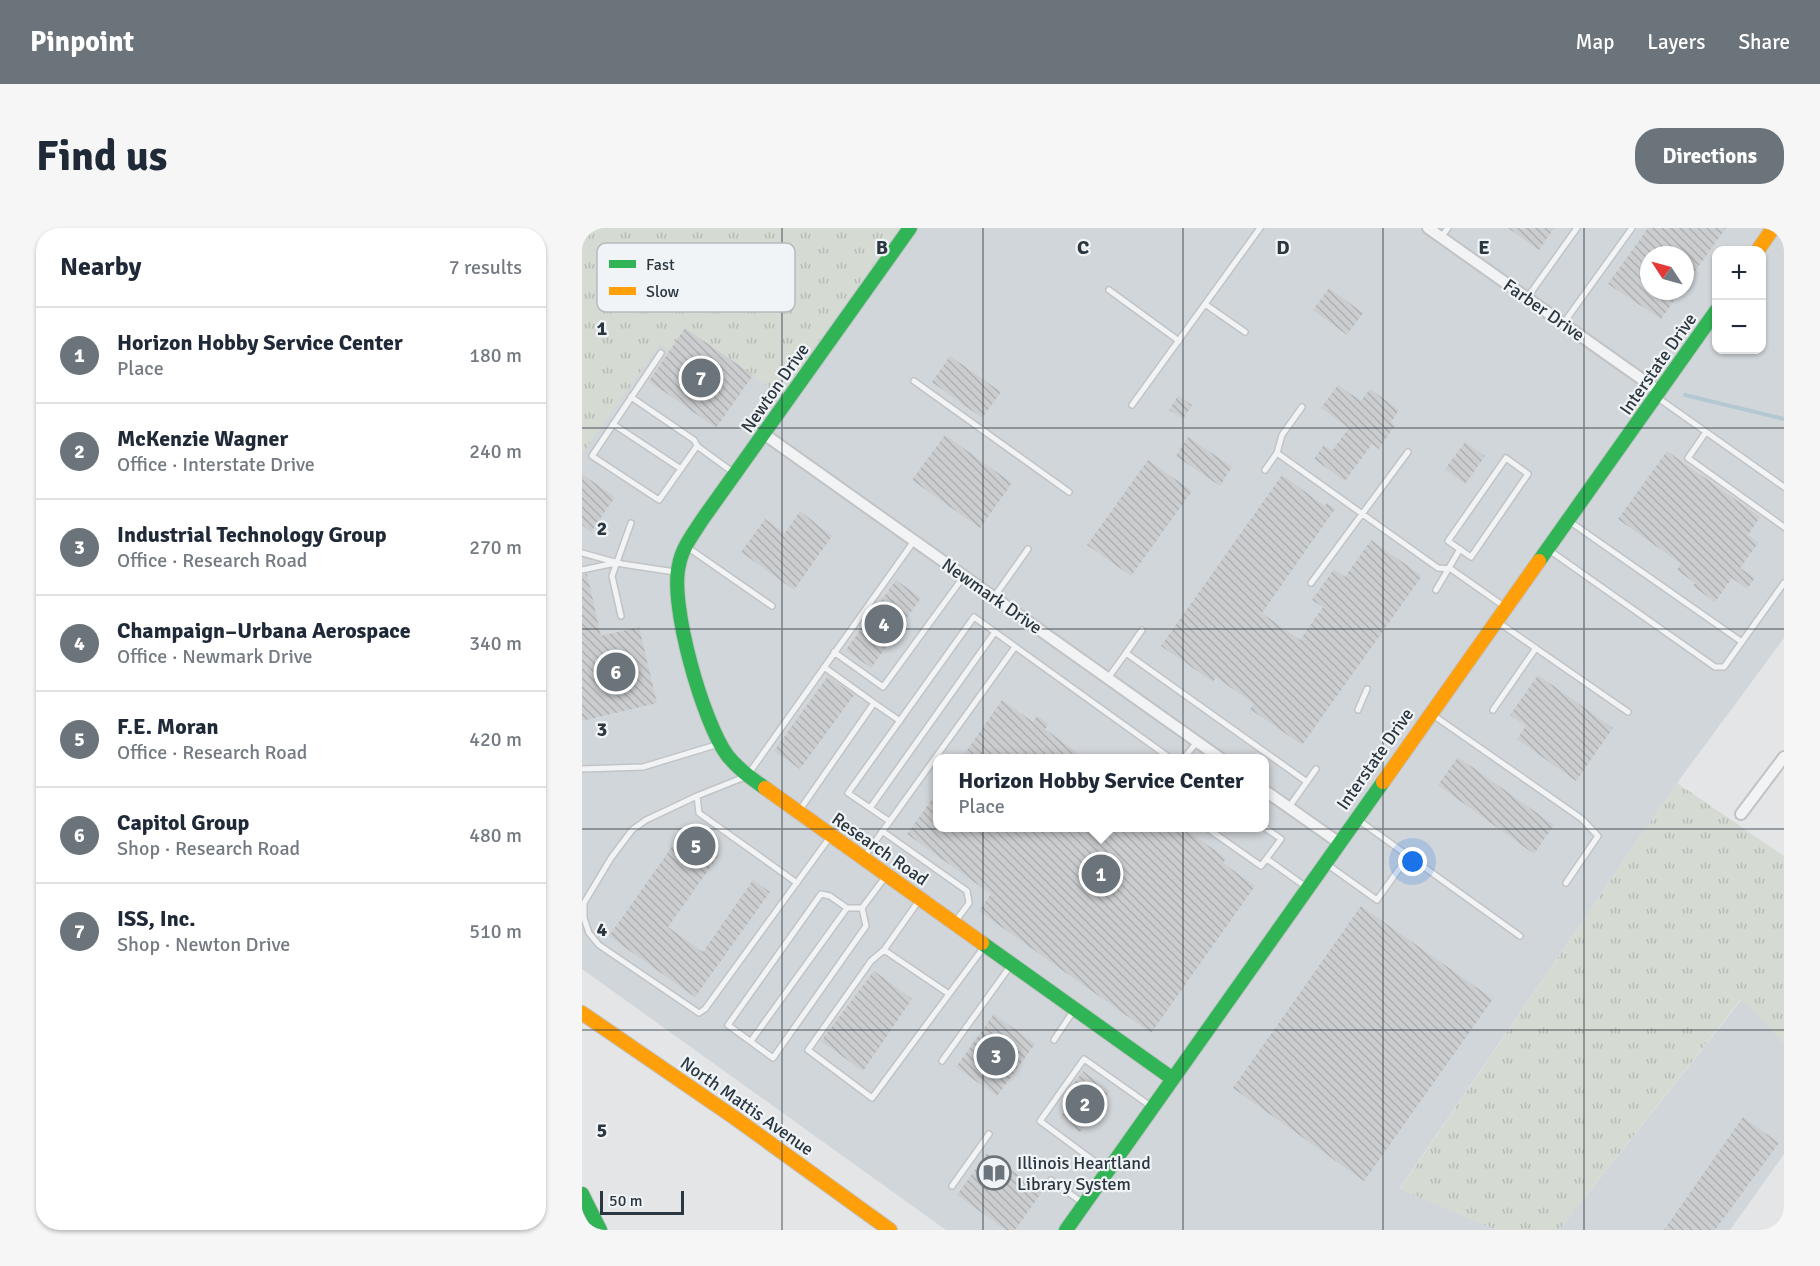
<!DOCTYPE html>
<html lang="en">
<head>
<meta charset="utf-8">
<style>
  :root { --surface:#fff; --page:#f6f6f7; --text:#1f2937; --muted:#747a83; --line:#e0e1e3; --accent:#6b747a }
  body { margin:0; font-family:Signika,sans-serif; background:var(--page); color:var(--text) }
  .controls { position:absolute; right:18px; top:18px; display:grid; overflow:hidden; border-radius:12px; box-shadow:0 2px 4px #0004 }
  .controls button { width:54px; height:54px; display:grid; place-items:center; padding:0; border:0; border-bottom:2px solid var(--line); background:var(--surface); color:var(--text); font:30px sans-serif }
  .compass { position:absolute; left:1058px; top:18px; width:54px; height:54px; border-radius:50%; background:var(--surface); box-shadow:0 2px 4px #0004; rotate:306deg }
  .scale { position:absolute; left:18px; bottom:15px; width:84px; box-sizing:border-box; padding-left:6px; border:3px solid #2a3740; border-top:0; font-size:16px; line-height:21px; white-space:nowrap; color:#2a3740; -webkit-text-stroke:4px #f1f4f6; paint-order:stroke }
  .you { position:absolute; left:831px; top:634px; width:21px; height:21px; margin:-15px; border:4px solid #fff; border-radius:50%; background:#1a73e8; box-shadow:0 0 0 9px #1a73e833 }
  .badge { display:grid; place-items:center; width:39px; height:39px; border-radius:50%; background:var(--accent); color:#fff; font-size:20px; font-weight:700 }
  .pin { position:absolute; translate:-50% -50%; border:3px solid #fff; box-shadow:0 2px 6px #0006 }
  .popup { position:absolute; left:351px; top:526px; width:336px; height:78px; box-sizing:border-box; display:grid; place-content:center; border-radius:12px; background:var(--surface); filter:drop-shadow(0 2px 4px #0005); font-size:20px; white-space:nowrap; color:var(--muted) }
  .popup b { font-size:22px; color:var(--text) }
  .popup::after { content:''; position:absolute; left:50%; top:100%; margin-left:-12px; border:12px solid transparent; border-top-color:var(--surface) }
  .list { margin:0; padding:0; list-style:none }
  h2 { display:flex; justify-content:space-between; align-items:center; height:78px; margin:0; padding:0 24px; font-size:26px }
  h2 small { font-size:20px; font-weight:400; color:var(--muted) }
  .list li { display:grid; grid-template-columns:39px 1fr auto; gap:18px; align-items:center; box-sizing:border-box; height:96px; padding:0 24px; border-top:2px solid var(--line) }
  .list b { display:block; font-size:22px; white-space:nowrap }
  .list p { margin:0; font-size:20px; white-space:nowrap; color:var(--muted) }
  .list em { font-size:20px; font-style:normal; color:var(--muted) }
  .map { position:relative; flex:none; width:1202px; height:1002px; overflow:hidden; border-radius:24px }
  header { display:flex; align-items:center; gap:36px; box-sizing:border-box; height:84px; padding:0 30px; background:var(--accent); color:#fff }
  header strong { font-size:28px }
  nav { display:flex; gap:33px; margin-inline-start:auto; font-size:21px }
  .intro { display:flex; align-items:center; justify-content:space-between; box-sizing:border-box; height:144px; padding:0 36px }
  h1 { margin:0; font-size:42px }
  .button { padding:15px 27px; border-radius:24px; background:var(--accent); color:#fff; font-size:21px; font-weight:700 }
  main { display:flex; gap:36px; padding:0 36px }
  aside { flex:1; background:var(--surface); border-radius:24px; box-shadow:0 2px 4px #0004 }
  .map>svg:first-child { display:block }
  .built { fill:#d1d6da; fill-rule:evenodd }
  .grass { fill:url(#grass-tufts) }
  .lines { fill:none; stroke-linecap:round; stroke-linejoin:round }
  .stream { stroke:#b3c8d1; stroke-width:4 }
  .building { fill:url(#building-back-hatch) }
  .lane-casing { stroke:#c1c3c5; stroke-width:8 }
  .street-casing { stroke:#c1c3c5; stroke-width:14 }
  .fast-casing { stroke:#c1c3c5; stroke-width:16 }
  .slow-casing { stroke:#c1c3c5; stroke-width:16 }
  .lane { stroke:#f2f3f4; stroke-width:5 }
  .street { stroke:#f2f3f4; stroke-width:10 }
  .fast { stroke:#30b455; stroke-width:14 }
  .slow { stroke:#ff9f0a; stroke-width:14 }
  .grid { fill:none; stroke:#2a3740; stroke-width:1.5; stroke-opacity:0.55 }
  .labels { text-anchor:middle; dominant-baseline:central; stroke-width:4.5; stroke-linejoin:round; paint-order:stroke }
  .street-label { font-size:18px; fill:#2a3740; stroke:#f1f4f6 }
  .poi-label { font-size:18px; fill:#2a3740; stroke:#f1f4f6; text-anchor:start }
  .key { fill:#f1f4f6; stroke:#b5bbbf; stroke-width:1.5 }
  .key-label { font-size:16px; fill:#2a3740 }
  .grid-label { font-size:20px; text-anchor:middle; font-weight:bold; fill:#2a3740; stroke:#f1f4f6; stroke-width:4.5; stroke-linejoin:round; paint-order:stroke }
</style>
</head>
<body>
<header>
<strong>Pinpoint</strong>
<nav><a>Map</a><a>Layers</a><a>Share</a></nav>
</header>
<div class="intro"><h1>Find us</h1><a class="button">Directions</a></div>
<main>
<aside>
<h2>Nearby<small>7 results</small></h2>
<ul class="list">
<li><span class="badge">1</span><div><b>Horizon Hobby Service Center</b><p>Place</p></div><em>180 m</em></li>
<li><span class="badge">2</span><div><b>McKenzie Wagner</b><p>Office · Interstate Drive</p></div><em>240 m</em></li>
<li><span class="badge">3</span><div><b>Industrial Technology Group</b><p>Office · Research Road</p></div><em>270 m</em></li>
<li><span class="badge">4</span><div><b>Champaign–Urbana Aerospace</b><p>Office · Newmark Drive</p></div><em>340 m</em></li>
<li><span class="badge">5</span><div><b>F.E. Moran</b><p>Office · Research Road</p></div><em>420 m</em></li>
<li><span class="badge">6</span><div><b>Capitol Group</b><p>Shop · Research Road</p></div><em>480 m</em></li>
<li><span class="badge">7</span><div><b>ISS, Inc.</b><p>Shop · Newton Drive</p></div><em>510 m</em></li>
</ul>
</aside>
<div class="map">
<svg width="1202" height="1002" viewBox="0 0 1202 1002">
  <defs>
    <pattern id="grass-tufts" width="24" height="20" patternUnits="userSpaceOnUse" patternTransform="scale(1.5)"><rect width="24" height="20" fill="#d5dbd3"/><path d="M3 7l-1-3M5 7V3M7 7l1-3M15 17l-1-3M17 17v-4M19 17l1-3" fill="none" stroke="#b7bdb6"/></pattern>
    <pattern id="building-back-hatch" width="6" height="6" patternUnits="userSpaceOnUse" patternTransform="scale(1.5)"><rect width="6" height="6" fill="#cbcdcf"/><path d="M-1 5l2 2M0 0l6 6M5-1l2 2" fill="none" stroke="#aeb1b3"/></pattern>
  </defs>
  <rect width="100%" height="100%" fill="#e3e5e7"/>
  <path class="built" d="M 0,0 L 1202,0 L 1202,410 L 1095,555 L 818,960 L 915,1002 L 364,1002 L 0,741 ZM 1134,22 L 1180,22 L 1180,122 L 1134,122 ZM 1067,27 L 1103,27 L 1103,63 L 1067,63 ZM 356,530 L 682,530 L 682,600 L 356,600 Z
    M 1160,771 L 1202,815 L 1202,926 L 1148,1002 L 977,1002 Z"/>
  <path class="grass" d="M 0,0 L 317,0 L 198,167 L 103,100 L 88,123 L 78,116 L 0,226 Z
    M 1095,555 L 1202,628 L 1202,815 L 1159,771 L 977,1002 L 915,1002 L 818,961 Z"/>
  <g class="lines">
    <path class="stream" d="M 1103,167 L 1202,191"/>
  </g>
  <path class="building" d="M 926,0 L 972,0 L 957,22 Z
    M 1066,0 L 1144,0 L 1103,57 L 1103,27 L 1067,27 L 1067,63 L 1099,63 L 1079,91 L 1026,56 Z
    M 747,60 L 781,85 L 765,107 L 731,82 Z
    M 103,100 L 171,147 L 134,200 L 67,153 Z
    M 368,128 L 419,164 L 400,190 L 350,154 Z
    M 756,157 L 779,173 L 788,161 L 817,182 L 809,194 L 813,197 L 797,221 L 790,216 L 763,253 L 732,231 L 742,217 L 750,223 L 767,200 L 739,180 Z
    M 596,168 L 610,177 L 601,191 L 587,182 Z
    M 363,207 L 430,255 L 398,300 L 330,252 Z
    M 606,209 L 650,239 L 638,258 L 594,228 Z
    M 883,214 L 903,228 L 883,256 L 863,241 Z
    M 1085,223 L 1178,289 L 1166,307 L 1176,315 L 1158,340 L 1173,350 L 1165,361 L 1150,350 L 1133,374 L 1111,358 L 1113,355 L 1095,342 L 1099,336 L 1036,291 Z
    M 566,232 L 610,263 L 549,348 L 505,317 Z
    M 0,246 L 33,269 L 9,304 L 0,297 Z
    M 700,247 L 743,278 L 745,275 L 753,281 L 680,385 L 718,412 L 741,379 L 730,372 L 752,341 L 763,349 L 789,312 L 840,348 L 720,517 L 668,481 L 672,476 L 634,449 L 631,454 L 579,418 Z
    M 218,283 L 250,308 L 212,362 L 159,324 L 183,291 L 203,305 Z
    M 5,346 L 19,408 L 57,399 L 75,475 L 0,493 L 0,347 Z
    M 314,352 L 339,370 L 289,440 L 264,422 Z
    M 956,447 L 1031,500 L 994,553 L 935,511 L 944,498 L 928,487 Z
    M 246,448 L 272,467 L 218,541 L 192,523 Z
    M 420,472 L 451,494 L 455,488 L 467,496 L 463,501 L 504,531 L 379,531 Z
    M 876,529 L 972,597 L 952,626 L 856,557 Z
    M 356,563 L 356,600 L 601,600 L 644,630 L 641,635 L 673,658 L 569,805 L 397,683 L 409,666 L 325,606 Z
    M 102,602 L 137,627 L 86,699 L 121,724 L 171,652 L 188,664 L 113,769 L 27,708 Z
    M 779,678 L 911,771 L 782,953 L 651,860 Z
    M 292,743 L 330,771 L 281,843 L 239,813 Z
    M 412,786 L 453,816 L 415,868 L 374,839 Z
    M 501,843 L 528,863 L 498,904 L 478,889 L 499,860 L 492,855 Z
    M 1161,889 L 1197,915 L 1133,1002 L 1082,1002 Z
    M 405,925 L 460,964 L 433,1002 L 424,1002 L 375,967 Z"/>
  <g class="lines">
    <defs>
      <path id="lane" d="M 859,9 L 866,0
        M 527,62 L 597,113
        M 945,70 L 995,0
        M 623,76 L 663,104
        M 981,96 L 1050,0
        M 79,125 L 10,228 L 77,272 L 115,218 L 152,245
        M 332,153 L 487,264
        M 49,169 L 112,212 L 116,219
        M 1076,170 L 1202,259
        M 550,177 L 678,0
        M 31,196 L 99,241
        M 1124,204 L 1106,230 L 1202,299
        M 695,225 L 856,340 L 869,341 L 923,379
        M 924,230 L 946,246 L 889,329 L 866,313 Z
        M 683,242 L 695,225 L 700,207 L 720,179
        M 987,293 L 1160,414
        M 105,319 L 190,378
        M 967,322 L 1133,439 L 1142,439 L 1202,355
        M 0,325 L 40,336 L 93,344
        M 0,342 L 33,335
        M 729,355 L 826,224
        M 854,362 L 878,321
        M 412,369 L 446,321
        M 39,388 L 30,348 L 49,295
        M 916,394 L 1046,484
        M 560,402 L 544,425 L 725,554
        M 252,424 L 301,459 L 382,348
        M 526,450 L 544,425
        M 292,475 L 318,493
        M 776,482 L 785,461
        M 911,482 L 954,420
        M 851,487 L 1000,591 L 1016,608 L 984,655
        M 602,530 L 615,514
        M 0,541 L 61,539 L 137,516
        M 115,568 L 117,585 L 215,655
        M 707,579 L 734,541
        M 288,580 L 413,404
        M 217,583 L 292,475 L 242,439
        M 775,591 L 938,708
        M 307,593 L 266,565 L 392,389 L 588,530
        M 625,600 L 679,638 L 699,611 L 682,599
        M 300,603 L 385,663 L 387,675 L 373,694
        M 248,609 L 123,781 L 117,785 L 17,717 L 7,705 L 2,690 L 2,675 L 29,630 L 50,602 L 64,592 L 115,568 L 165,548 L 332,313
        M 282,629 L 433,419
        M 685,631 L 724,659
        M 746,637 L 795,672 L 827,627
        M 338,671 L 302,722 L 289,733 L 226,822 L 290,870 L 402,719
        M 265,680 L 248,668 L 239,666 L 146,797 L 191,830 L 284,698 L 280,680 L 304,648
        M 302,722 L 367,766
        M 472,812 L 492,782
        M 169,813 L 265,680 L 280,680
        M 360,833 L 429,737
        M 524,942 L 458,893 L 502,831 L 570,879
        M 469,952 L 501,975
        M 370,958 L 407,906"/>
      <path id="street" d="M 846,0 L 1078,164
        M 182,206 L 638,530
        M 682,562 L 756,614
        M 1159,586 L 1202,529"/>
      <path id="fast" d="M 957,333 L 1134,83
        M 183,560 C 169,550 156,541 145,527 C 121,494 87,376 97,337 C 100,320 111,306 120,292 L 328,0
        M 400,715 L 591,851
        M 0,966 L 18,1002
        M 484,1002 L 801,554"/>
      <path id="slow" d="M 1176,22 L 1191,0
        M 801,554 L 957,333
        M 183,560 L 400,715
        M 0,785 L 153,890 L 308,1002"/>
    </defs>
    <use href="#lane" class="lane-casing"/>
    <use href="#street" class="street-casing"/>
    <use href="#fast" class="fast-casing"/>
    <use href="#slow" class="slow-casing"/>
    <use href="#lane" class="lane"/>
    <use href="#street" class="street"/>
    <use href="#fast" class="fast"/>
    <use href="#slow" class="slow"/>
  </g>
  <path class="grid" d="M 200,0 L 200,1002M 401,0 L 401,1002M 601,0 L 601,1002M 801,0 L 801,1002M 1002,0 L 1002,1002M 0,200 L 1202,200M 0,401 L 1202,401M 0,601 L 1202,601M 0,802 L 1202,802"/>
  <defs>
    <symbol id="library-ring" viewBox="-11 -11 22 22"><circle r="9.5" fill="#f1f4f6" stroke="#6b747a" stroke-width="1.5"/><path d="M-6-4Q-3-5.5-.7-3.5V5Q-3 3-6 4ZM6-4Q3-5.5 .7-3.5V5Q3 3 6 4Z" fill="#6b747a"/></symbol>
  </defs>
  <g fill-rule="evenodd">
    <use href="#library-ring" x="393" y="926" width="38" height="38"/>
  </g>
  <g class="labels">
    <g class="street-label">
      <text transform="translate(962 82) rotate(35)">Farber Drive</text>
      <text transform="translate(1076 136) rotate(-55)">Interstate Drive</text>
      <text transform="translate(193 160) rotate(-55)">Newton Drive</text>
      <text transform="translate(410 368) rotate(35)">Newmark Drive</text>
      <text transform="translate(793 531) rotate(-55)">Interstate Drive</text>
      <text transform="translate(298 621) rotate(35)">Research Road</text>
      <text transform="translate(165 878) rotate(35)">North Mattis Avenue</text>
    </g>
    <g class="poi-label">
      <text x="435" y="935">Illinois Heartland<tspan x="435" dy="21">Library System</tspan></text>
    </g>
  </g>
  <rect x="15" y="15" width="198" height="69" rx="9" class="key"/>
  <rect x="27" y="32" width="27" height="8" fill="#30b455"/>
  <rect x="27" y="59" width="27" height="8" fill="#ff9f0a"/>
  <g class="key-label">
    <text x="64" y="42">Fast</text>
    <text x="64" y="69">Slow</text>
  </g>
  <g class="grid-label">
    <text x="300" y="26">B</text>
    <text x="501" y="26">C</text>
    <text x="701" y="26">D</text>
    <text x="902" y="26">E</text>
    <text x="20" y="107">1</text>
    <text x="20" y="307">2</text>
    <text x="20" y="508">3</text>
    <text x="20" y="708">4</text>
    <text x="20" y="909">5</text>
  </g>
</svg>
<div class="controls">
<button>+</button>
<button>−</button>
</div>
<svg class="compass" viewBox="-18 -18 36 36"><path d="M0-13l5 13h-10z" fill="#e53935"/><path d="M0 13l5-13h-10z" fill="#747a83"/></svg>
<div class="scale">50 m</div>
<div class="you"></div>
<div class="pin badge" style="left:519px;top:646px">1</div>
<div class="popup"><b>Horizon Hobby Service Center</b>Place</div>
<div class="pin badge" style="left:503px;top:876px">2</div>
<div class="pin badge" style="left:414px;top:828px">3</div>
<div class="pin badge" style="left:302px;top:396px">4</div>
<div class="pin badge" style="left:114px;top:618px">5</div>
<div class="pin badge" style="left:34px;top:444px">6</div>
<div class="pin badge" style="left:119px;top:150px">7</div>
</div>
</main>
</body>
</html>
